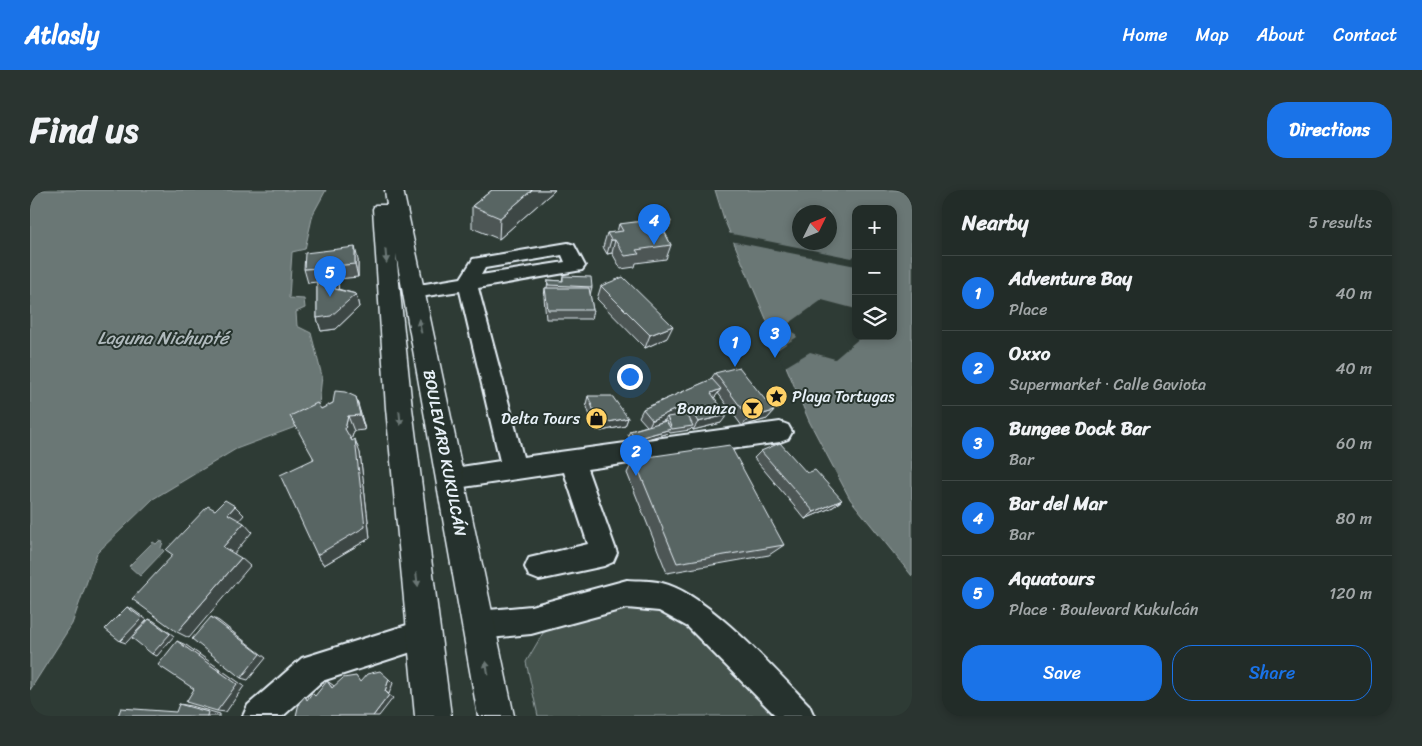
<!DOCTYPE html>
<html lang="en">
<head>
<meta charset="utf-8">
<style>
  :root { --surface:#222c28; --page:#2a3430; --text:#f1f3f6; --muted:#a2a7a8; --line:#3f4845; --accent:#1a73e8 }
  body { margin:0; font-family:Sriracha,sans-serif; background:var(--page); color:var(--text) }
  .controls { position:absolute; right:15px; top:15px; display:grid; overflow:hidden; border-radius:10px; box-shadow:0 2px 8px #0003 }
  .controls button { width:45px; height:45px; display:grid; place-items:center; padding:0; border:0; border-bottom:1px solid var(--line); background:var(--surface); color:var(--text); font:25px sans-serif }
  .compass { position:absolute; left:762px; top:15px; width:45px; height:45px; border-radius:50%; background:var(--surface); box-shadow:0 2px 8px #0003; rotate:47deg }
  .you { position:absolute; left:599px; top:186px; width:18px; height:18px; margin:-12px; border:4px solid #fff; border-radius:50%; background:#1a73e8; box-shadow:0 0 0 8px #1a73e833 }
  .badge { display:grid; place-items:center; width:32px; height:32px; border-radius:50%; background:var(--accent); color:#fff; font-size:16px; font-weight:700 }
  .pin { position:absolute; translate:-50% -41px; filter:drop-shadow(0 1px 2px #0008) }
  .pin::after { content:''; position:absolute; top:26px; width:18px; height:15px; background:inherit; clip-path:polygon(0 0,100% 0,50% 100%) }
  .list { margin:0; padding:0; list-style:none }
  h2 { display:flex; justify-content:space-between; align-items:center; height:65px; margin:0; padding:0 20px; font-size:21px }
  h2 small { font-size:16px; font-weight:400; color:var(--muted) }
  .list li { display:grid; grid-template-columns:32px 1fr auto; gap:15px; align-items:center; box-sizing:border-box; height:75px; padding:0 20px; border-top:1px solid var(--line) }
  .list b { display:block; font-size:19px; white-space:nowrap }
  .list p { margin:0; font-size:16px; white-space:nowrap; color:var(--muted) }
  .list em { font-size:16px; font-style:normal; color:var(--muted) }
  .actions { display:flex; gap:10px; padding:15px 20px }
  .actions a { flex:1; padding:11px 0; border:1px solid var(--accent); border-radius:20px; text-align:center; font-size:18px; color:var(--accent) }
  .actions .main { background:var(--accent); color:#fff }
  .icon { flex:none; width:28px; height:28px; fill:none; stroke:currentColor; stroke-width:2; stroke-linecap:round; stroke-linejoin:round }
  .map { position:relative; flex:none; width:882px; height:526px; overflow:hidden; border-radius:20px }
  header { display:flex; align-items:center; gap:30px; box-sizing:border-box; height:70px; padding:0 25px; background:var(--accent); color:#fff }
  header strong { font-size:24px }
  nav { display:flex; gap:28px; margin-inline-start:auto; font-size:18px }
  .intro { display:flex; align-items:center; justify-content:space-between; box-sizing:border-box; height:120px; padding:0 30px }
  h1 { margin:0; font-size:35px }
  .button { padding:12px 22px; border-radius:20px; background:var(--accent); color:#fff; font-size:18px; font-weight:700 }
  main { display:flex; gap:30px; padding:0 30px }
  aside { flex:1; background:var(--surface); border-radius:20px; box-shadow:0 2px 8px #0003 }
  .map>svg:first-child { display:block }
  .green { fill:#45524e; stroke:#96a2a3 }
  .water { fill:#6b7775; stroke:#9da8a9; fill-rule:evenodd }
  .pier { fill:#2e3b35 }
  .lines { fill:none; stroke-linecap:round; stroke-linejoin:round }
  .minor-casing { stroke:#e8f1f8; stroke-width:4 }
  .major-casing { stroke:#e8f1f8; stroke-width:3 }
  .minor { fill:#26332d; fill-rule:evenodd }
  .major { fill:#26332d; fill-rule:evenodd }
  .wall { fill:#4d5755; stroke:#e8f1f8; fill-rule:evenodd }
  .shaded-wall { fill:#3e4745; stroke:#e8f1f8 }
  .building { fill:#596563; stroke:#e8f1f8 }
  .oneway { fill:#6a7674 }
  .labels { text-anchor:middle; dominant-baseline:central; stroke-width:4; stroke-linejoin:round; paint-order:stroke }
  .poi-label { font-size:16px; fill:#e8f1f8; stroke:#26332d; text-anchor:end }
  .street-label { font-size:16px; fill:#e8f1f8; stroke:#26332d }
  .water-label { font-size:18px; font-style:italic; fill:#b0babd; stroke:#26332d }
</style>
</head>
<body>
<header>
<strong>Atlasly</strong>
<nav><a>Home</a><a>Map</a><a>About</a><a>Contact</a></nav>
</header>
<div class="intro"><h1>Find us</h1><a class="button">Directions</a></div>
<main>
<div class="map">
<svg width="882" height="526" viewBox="0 0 882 526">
  <rect width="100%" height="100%" fill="#2e3b35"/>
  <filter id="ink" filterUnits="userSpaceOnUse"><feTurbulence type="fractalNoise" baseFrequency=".02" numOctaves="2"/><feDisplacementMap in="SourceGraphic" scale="10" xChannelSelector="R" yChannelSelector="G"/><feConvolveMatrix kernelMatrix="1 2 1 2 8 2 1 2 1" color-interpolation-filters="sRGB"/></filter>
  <g filter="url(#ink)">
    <path class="green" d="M 603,396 L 676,431 L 771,526 L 508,526 L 496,472 L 513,443 Z"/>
    <path class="water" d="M 0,0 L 296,0 L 283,24 L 275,59 L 262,62 L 259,108 L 274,109 L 275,118 L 266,122 L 267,136 L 281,143 L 292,186 L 289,214 L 268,236 L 206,259 L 123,309 L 67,363 L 42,434 L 0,500 Z
      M 685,0 L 882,0 L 882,386 L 820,309 L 779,231 L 694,29 ZM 826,19 L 863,19 L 863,146 L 826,146 ZM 769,22 L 799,22 L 799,52 L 769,52 Z
      M 129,351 L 133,352 L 131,358 L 134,361 L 110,386 L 99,376 L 123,352 L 126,354 Z"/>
    <path class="pier" d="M 697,43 L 822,68 L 826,64 L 826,76 L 700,51 Z
      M 792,110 L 826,119 L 826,146 L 832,146 L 805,169 L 780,162 L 755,177 L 747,160 L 767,147 L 758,134 Z"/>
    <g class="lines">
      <defs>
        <path id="minor" d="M 538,53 L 544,55 L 555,76 L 552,80 L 448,98 L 493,267 L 750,232 L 758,235 L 762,242 L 758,249 L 750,252 L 557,279 L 587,363 L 583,372 L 574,376 L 509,390 L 499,386 L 495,377 L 499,368 L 558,354 L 534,282 L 420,299 L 411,296 L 408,288 L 411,280 L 470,271 L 430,101 L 383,108 L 376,107 L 374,102 L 376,97 L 383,96 L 431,88 L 443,69 ZM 532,65 L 535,72 L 451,85 L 455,78 Z
          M 597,390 C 608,391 621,390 632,393 C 678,404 745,480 779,515 L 784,526 L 746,526 L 658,437 L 629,421 L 597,418 L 501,444 L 448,449 L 438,445 L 434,435 L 438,425 L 448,421 L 501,416 Z
          M 393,430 L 403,435 L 408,445 L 403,455 L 292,491 L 253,526 L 213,526 L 218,515 L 272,468 Z"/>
        <path id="major" d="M 355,0 L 373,0 L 484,526 L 448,526 L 366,64 L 382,218 L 421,526 L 385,526 L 356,218 L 343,19 L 345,15 L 357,15 Z"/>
      </defs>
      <use href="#minor" class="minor-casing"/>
      <use href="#major" class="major-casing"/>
      <use href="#minor" class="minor"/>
      <use href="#major" class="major"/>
    </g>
    <path class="wall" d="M 462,0 L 525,0 L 469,49 L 442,38 L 442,16 Z
      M 626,28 L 640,36 L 632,37 L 641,55 L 636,69 L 606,73 L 605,77 L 591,79 L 582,63 L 577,64 L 573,57 L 577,43 L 587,42 L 589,34 L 617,39 L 628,37 L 625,33 Z
      M 328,70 L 328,87 L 308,89 L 308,99 L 326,104 L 329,117 L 306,139 L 291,141 L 287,128 L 287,92 L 278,93 L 274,79 Z
      M 533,86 L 562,97 L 560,105 L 563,120 L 561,129 L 516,129 L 514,107 L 515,98 L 517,98 L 518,90 L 532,91 Z
      M 571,96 L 637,148 L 615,158 L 567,109 Z
      M 685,183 L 744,221 L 737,229 L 712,236 L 688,203 L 684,208 L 691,233 L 663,240 L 662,238 L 660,240 L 640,243 L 639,241 L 638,243 L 603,253 L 598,245 L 600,241 L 617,236 L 609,227 L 613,219 L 680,190 ZM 652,222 L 653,225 L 643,226 Z
      M 558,206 L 598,228 L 595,236 L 571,241 L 564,237 L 556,214 Z
      M 303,213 L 330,221 L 335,240 L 324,241 L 321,250 L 330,263 L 340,348 L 294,375 L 287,365 L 283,269 L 291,219 Z
      M 731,261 L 777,283 L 812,310 L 803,317 L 775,329 L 724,268 Z
      M 604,269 L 754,355 L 739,365 L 637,383 L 597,283 Z"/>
    <path class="shaded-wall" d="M 502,0 L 525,0 L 469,49 L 470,28 Z
      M 641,31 L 640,36 L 629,38 L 630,33 Z
      M 581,50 L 585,50 L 582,63 L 577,64 Z
      M 325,57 L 328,70 L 328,87 L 325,74 Z
      M 304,76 L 308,89 L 309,112 L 305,99 Z
      M 326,104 L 329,117 L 306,139 L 291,141 L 287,128 Z
      M 643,136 L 637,148 L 615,158 L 620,145 Z
      M 691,199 L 685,207 L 676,212 L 681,203 Z
      M 326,207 L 330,221 L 335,240 L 330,225 Z
      M 657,214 L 652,222 L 638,229 L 637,227 L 635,230 L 618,238 L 622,230 Z
      M 744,221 L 737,229 L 712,236 L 719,228 Z
      M 697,225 L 691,233 L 663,240 L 668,232 Z
      M 318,226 L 324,241 L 320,253 L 315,239 Z
      M 598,228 L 595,236 L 571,241 L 574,233 Z
      M 641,239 L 638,243 L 603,253 L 605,249 Z
      M 325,249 L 330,263 L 340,348 L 294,375 L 287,365 Z
      M 812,310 L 803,317 L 775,329 L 784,322 Z
      M 205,316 L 214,325 L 207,333 L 198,324 Z
      M 214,333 L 222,342 L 203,365 L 193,357 Z
      M 211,368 L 220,376 L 159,448 L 147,442 Z
      M 97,417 L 102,419 L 117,430 L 96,453 L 90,451 Z
      M 181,427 L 189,431 L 236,468 L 218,490 L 211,488 Z
      M 119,429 L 124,431 L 144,446 L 127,466 L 122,464 Z
      M 147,451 L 156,455 L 214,496 L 196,522 L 187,521 Z
      M 359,489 L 363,493 L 359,504 L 355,501 Z
      M 297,491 L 303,495 L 308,501 L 302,498 Z
      M 359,505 L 363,508 L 349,526 L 343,526 Z
      M 149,514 L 162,516 L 190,524 L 190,526 L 177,526 Z"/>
    <path class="building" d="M 462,0 L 502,0 L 470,28 L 442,16 Z
      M 637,26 L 641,31 L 630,33 L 626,28 Z
      M 613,31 L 617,39 L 632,37 L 641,55 L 606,60 L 609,64 L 595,66 L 585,50 L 581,50 L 577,43 L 593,41 L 589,34 Z
      M 325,57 L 325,74 L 304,76 L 305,99 L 326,104 L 301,126 L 287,128 L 287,90 L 293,89 L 292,78 L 274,79 L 275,63 Z
      M 533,86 L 561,87 L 562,97 L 518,95 L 518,90 L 533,91 Z
      M 593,87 L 643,136 L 620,145 L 571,96 Z
      M 515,98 L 559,98 L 563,120 L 518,120 Z
      M 709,177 L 744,221 L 719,228 L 685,183 Z
      M 682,189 L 691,199 L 681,203 L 697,225 L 668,232 L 657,214 L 622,230 L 613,219 Z
      M 305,201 L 315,202 L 326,207 L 330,225 L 318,226 L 315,239 L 322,251 L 325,249 L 335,337 L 287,365 L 250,285 L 284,269 L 260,226 L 287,213 L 291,219 L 303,213 Z
      M 558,206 L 582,206 L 598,228 L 574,233 L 567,229 Z
      M 657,224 L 663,236 L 642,239 L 637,227 Z
      M 636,231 L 641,239 L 605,249 L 600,241 Z
      M 750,253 L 777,283 L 785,280 L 812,310 L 784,322 L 731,261 Z
      M 700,255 L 754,355 L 647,373 L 604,269 Z
      M 195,310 L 205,316 L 198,324 L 214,333 L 193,357 L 211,368 L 147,442 L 102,409 L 143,365 L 136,360 L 178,316 L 185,320 Z
      M 97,417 L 112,428 L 90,451 L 75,439 Z
      M 181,427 L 230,464 L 211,488 L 162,449 Z
      M 119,429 L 140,444 L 122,464 L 102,448 Z
      M 147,451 L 207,494 L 187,521 L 156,512 L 164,499 L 128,475 Z
      M 350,481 L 359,489 L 355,501 L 359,505 L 343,526 L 266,526 L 269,513 L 275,506 L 277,510 L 282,503 L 285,506 L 297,491 L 302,498 L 313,488 L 326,486 L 330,492 L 337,484 Z
      M 149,514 L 178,522 L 177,526 L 88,526 L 91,518 L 146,522 Z"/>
    <defs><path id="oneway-solid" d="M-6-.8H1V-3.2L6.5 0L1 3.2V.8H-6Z" transform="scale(1.25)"/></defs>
    <g class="oneway">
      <use href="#oneway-solid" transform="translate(356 66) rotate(85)"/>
      <use href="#oneway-solid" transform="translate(390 136) rotate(-101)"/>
      <use href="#oneway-solid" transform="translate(370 228) rotate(84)"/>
      <use href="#oneway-solid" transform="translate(387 390) rotate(83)"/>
      <use href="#oneway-solid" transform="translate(457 478) rotate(-101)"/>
    </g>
  </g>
  <defs>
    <symbol id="sight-disc" viewBox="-11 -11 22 22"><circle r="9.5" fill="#ffd166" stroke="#26332d"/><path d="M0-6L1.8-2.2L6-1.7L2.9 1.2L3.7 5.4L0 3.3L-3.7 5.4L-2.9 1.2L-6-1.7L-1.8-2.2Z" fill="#111"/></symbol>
    <symbol id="bar-disc" viewBox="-11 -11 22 22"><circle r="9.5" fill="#ffd166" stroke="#26332d"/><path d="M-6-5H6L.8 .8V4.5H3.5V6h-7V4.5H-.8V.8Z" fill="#111"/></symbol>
    <symbol id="shop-disc" viewBox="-11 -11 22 22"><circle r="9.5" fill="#ffd166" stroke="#26332d"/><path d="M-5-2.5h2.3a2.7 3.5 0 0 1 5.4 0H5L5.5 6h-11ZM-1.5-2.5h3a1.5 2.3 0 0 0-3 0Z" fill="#111"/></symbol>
  </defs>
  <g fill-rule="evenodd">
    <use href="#sight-disc" x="734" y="194" width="25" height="25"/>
    <use href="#bar-disc" x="710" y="206" width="25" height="25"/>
    <use href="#shop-disc" x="554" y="216" width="25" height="25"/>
  </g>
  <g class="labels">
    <g class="poi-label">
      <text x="762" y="206" text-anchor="start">Playa Tortugas</text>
      <text x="706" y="218">Bonanza</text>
      <text x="550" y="228">Delta Tours</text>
    </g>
    <g class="street-label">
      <text transform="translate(415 263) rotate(79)">BOULEVARD KUKULCÁN</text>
    </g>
    <g class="water-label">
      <text x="133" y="148">Laguna Nichupté</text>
    </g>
  </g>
</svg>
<div class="controls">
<button>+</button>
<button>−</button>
<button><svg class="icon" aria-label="layers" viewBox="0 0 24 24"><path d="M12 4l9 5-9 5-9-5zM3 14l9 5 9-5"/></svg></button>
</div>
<svg class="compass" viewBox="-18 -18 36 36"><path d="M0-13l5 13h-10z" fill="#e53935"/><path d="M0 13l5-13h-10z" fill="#a2a7a8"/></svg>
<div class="you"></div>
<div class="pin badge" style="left:705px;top:177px">1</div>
<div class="pin badge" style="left:606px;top:286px">2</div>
<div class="pin badge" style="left:745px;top:168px">3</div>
<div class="pin badge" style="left:624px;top:55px">4</div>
<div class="pin badge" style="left:300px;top:107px">5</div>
</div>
<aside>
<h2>Nearby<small>5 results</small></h2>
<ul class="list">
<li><span class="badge">1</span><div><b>Adventure Bay</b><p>Place</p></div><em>40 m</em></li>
<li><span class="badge">2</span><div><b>Oxxo</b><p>Supermarket · Calle Gaviota</p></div><em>40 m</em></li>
<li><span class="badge">3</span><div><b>Bungee Dock Bar</b><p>Bar</p></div><em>60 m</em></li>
<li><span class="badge">4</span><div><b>Bar del Mar</b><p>Bar</p></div><em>80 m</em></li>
<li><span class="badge">5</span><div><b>Aquatours</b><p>Place · Boulevard Kukulcán</p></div><em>120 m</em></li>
</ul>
<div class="actions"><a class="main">Save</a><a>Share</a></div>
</aside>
</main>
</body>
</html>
